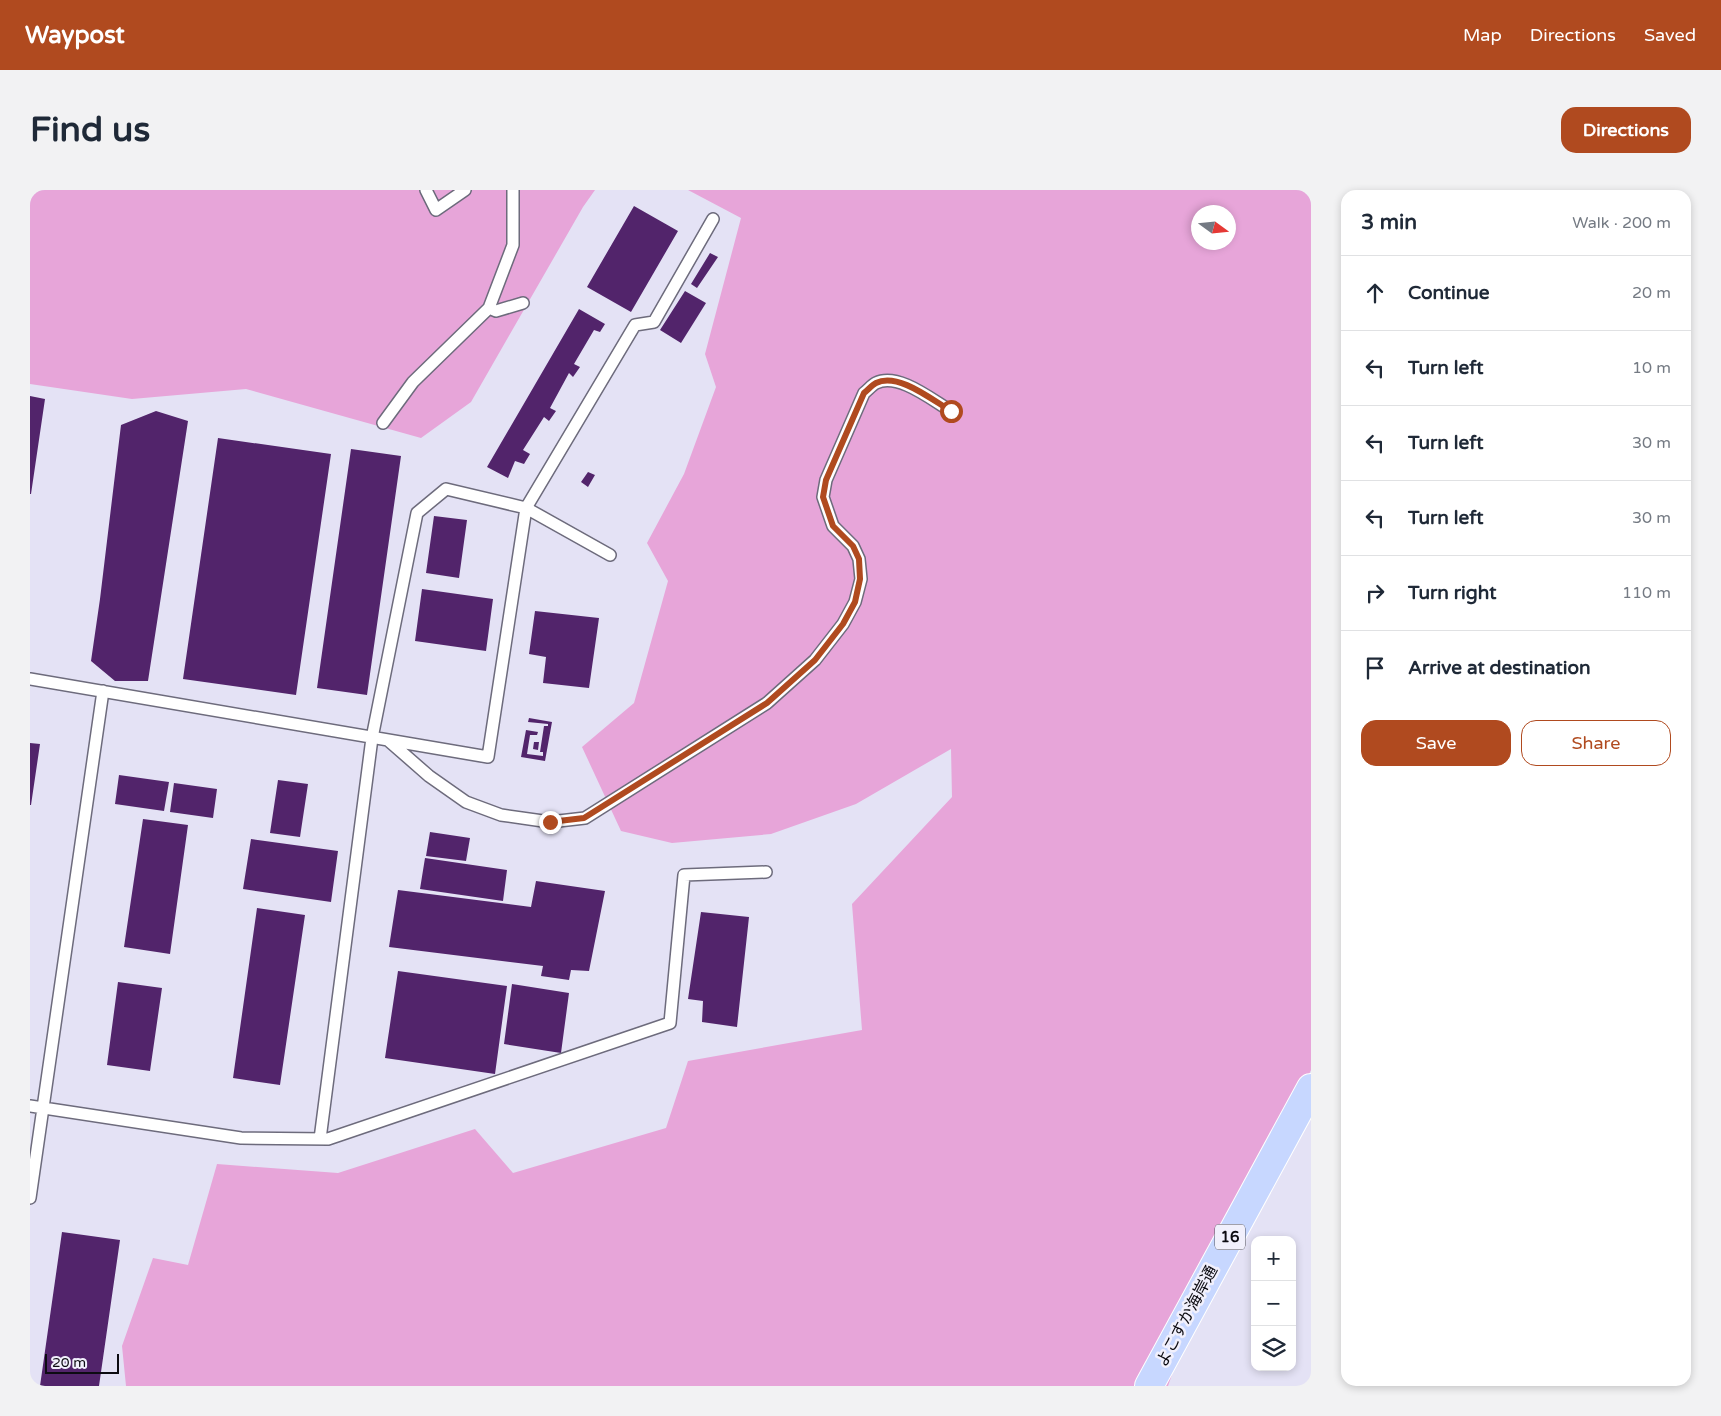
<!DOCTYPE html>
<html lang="en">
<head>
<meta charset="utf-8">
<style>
  :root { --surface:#fff; --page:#f2f2f3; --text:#1f2937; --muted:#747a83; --line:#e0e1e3; --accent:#b04a1f }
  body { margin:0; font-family:"Varela Round","Noto Sans JP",sans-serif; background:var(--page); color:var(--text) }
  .controls { position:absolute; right:15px; bottom:15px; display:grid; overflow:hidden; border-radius:10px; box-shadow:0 2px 8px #0003 }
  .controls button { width:45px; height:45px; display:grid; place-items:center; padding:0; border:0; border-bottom:1px solid var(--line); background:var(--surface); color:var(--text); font:25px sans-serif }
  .compass { position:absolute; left:1161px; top:15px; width:45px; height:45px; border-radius:50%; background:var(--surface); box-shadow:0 2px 8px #0003; rotate:105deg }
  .scale { position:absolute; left:15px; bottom:12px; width:74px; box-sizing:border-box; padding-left:5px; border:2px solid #0c0b11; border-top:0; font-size:14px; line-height:18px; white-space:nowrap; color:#0c0b11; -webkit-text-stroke:4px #f1f0fc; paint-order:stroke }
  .stop { position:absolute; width:15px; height:15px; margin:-11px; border:4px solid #b04a1f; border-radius:50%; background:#fff }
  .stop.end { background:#b04a1f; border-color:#fff; box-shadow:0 1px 5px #0008 }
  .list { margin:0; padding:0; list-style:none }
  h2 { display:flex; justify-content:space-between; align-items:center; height:65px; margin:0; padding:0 20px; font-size:21px }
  h2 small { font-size:16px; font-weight:400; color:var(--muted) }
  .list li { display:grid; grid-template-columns:32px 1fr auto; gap:15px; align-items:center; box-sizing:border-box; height:75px; padding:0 20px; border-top:1px solid var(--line) }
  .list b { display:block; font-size:19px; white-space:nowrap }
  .list em { font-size:16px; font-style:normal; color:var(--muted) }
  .actions { display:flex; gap:10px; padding:15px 20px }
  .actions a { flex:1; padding:11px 0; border:1px solid var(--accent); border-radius:15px; text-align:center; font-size:18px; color:var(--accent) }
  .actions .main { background:var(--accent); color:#fff }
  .icon { flex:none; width:28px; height:28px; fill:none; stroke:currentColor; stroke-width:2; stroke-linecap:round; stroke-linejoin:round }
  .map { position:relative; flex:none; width:1281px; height:1196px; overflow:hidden; border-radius:15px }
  header { display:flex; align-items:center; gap:30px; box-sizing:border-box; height:70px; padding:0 25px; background:var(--accent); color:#fff }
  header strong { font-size:24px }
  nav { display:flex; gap:28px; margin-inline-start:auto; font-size:18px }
  .intro { display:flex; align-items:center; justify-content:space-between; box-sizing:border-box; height:120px; padding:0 30px }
  h1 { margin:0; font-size:35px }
  .button { padding:12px 22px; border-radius:15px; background:var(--accent); color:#fff; font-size:18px; font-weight:700 }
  main { display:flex; gap:30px; padding:0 30px }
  aside { flex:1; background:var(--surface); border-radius:15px; box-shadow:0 2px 8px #0003 }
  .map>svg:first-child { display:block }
  .green { fill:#e7a5d9; fill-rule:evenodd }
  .building { fill:#52246b }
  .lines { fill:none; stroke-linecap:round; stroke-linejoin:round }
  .service-casing { stroke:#6d6b7c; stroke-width:14 }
  .trunk-casing { stroke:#fff; stroke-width:30 }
  .service { stroke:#fff; stroke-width:11 }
  .trunk { stroke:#c7d7ff; stroke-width:28 }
  .route { stroke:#b04a1f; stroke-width:6 }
  .labels { text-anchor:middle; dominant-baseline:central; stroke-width:5; stroke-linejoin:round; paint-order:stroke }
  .shield { fill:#f1f0fc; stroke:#515058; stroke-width:1 }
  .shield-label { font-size:15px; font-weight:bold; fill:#0c0b11 }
  .street-label { font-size:16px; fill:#0c0b11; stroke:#f1f0fc }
</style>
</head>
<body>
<header>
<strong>Waypost</strong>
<nav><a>Map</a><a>Directions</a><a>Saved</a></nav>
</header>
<div class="intro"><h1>Find us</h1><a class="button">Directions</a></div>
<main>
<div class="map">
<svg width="1281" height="1196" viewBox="0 0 1281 1196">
  <rect width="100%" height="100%" fill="#e4e2f5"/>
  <path class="green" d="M 0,0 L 565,0 L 553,17 L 441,212 L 391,248 L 216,199 L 102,209 L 0,194 Z
    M 658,0 L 1281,0 L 1281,880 L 1145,1176 L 1138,1196 L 96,1196 L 92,1156 L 123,1068 L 158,1075 L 187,974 L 308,983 L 445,939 L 483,983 L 636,938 L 658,871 L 832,840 L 822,714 L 922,607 L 921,559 L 826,614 L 741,644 L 642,653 L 591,641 L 552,557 L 604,513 L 638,391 L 617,353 L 654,284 L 686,197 L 675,164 L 711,28 ZM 1168,22 L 1198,22 L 1198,52 L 1168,52 Z"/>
  <path class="building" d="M 604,16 L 648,41 L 601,122 L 557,97 Z
    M 680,63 L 688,67 L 667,98 L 661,94 Z
    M 655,101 L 676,113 L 651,153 L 630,140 Z
    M 549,119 L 575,134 L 570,142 L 564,140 L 544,174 L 550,177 L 543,187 L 539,183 L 520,218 L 526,221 L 519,231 L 514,227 L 493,260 L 500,264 L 494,274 L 485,271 L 478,288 L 457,277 Z
    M 0,206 L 15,209 L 1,304 L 0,304 Z
    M 126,221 L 158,231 L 118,491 L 85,491 L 61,471 L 70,409 L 91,235 Z
    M 188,248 L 301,264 L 266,505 L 153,489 Z
    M 321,259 L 371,266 L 337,505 L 287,498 Z
    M 558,282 L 565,285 L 558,297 L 551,292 Z
    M 404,326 L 437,330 L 429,388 L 396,383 Z
    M 392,399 L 463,409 L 456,461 L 385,451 Z
    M 505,421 L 569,428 L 559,498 L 513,493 L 516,467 L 499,464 Z
    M 499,528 L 522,532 L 515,571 L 491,567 L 496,540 L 508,542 L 507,545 L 500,545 L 497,564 L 513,566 L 513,562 L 510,562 L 514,536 L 518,536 L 518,534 L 498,532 Z
    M 504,552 L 509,552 L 508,560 L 503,559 Z
    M 0,553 L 10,554 L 1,615 L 0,615 Z
    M 89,585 L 139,592 L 134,621 L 85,614 Z
    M 248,590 L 278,594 L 270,647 L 240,643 Z
    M 144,593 L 187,599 L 183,628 L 140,622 Z
    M 113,629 L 158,635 L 140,764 L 94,757 Z
    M 400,642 L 440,648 L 436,671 L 396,666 Z
    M 221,649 L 308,661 L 301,712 L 213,699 Z
    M 395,668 L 477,680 L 473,711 L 390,699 Z
    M 506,691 L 575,701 L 559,781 L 541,780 L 539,790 L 511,786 L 513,776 L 359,757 L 368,700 L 501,717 Z
    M 227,718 L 275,725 L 250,895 L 203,888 Z
    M 671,722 L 719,727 L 707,837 L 672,832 L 673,811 L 658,809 Z
    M 368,781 L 477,796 L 465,884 L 355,868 Z
    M 88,792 L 132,798 L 120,881 L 77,875 Z
    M 482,794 L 539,803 L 531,863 L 474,854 Z
    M 32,1042 L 90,1050 L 69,1196 L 10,1196 Z"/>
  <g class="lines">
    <defs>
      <path id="service" d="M 396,0 L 406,20 L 435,0
        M 459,118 L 466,121 L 493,113
        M 353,233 L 383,192 L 459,118 L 483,55 L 483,0
        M 0,489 L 458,567 L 496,318 L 605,135 L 624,132 L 683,29
        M 359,551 L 399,586 L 436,612 L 471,625 L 520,632 L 555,628 L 737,513 L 785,470 L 813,434 L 825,412 L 831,389 L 829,369 L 823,356 L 803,336 L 793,307 L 796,290 L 834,203 C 838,200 842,195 846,193 C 868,182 902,210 921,221
        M 0,916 L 211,948 L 298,949 L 640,833 L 654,685 L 736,682
        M 290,949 L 342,548 L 387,323 L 416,299 L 496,318 L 580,365
        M 0,1008 L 73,501"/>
      <path id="trunk" d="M 1119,1196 L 1281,898"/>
    </defs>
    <use href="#service" class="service-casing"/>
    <use href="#trunk" class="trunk-casing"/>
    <use href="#service" class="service"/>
    <use href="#trunk" class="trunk"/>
  </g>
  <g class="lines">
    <path class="route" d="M 520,632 L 554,628 L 737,513 L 785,470 L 813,434 L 825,412 L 830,389 L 829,369 L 823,356 L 803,336 L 793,307 L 796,290 L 834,203 C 838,200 842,195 846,193 C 868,182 902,210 921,221"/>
  </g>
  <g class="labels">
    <rect class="shield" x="1185" y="1034.5" width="30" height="25" rx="4"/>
    <g class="shield-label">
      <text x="1200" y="1047">16</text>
    </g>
    <g class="street-label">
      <text transform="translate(1157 1126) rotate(-62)">よこすか海岸通</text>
    </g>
  </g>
</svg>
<div class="controls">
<button>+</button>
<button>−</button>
<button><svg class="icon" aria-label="layers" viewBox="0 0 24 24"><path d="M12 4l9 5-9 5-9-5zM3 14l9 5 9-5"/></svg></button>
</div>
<svg class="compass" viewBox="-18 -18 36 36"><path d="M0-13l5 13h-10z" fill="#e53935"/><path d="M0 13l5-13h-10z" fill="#747a83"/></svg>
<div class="scale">20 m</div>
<div class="stop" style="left:921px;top:221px"></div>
<div class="stop end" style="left:520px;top:632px"></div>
</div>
<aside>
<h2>3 min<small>Walk · 200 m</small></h2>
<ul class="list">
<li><svg class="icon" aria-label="ahead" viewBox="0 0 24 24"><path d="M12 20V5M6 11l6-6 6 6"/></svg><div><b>Continue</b></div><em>20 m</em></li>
<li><svg class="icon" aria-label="left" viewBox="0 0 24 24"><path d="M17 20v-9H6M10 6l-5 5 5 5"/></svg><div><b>Turn left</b></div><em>10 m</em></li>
<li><svg class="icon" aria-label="left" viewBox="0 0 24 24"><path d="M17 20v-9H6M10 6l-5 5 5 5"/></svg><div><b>Turn left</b></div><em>30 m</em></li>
<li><svg class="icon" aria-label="left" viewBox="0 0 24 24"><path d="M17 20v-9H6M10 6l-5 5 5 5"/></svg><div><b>Turn left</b></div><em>30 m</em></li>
<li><svg class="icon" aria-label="right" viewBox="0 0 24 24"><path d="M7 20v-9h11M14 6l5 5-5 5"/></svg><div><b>Turn right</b></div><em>110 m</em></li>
<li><svg class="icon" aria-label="arrive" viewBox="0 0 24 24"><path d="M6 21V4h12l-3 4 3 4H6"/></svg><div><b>Arrive at destination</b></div></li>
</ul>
<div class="actions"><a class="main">Save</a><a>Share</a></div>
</aside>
</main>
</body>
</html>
